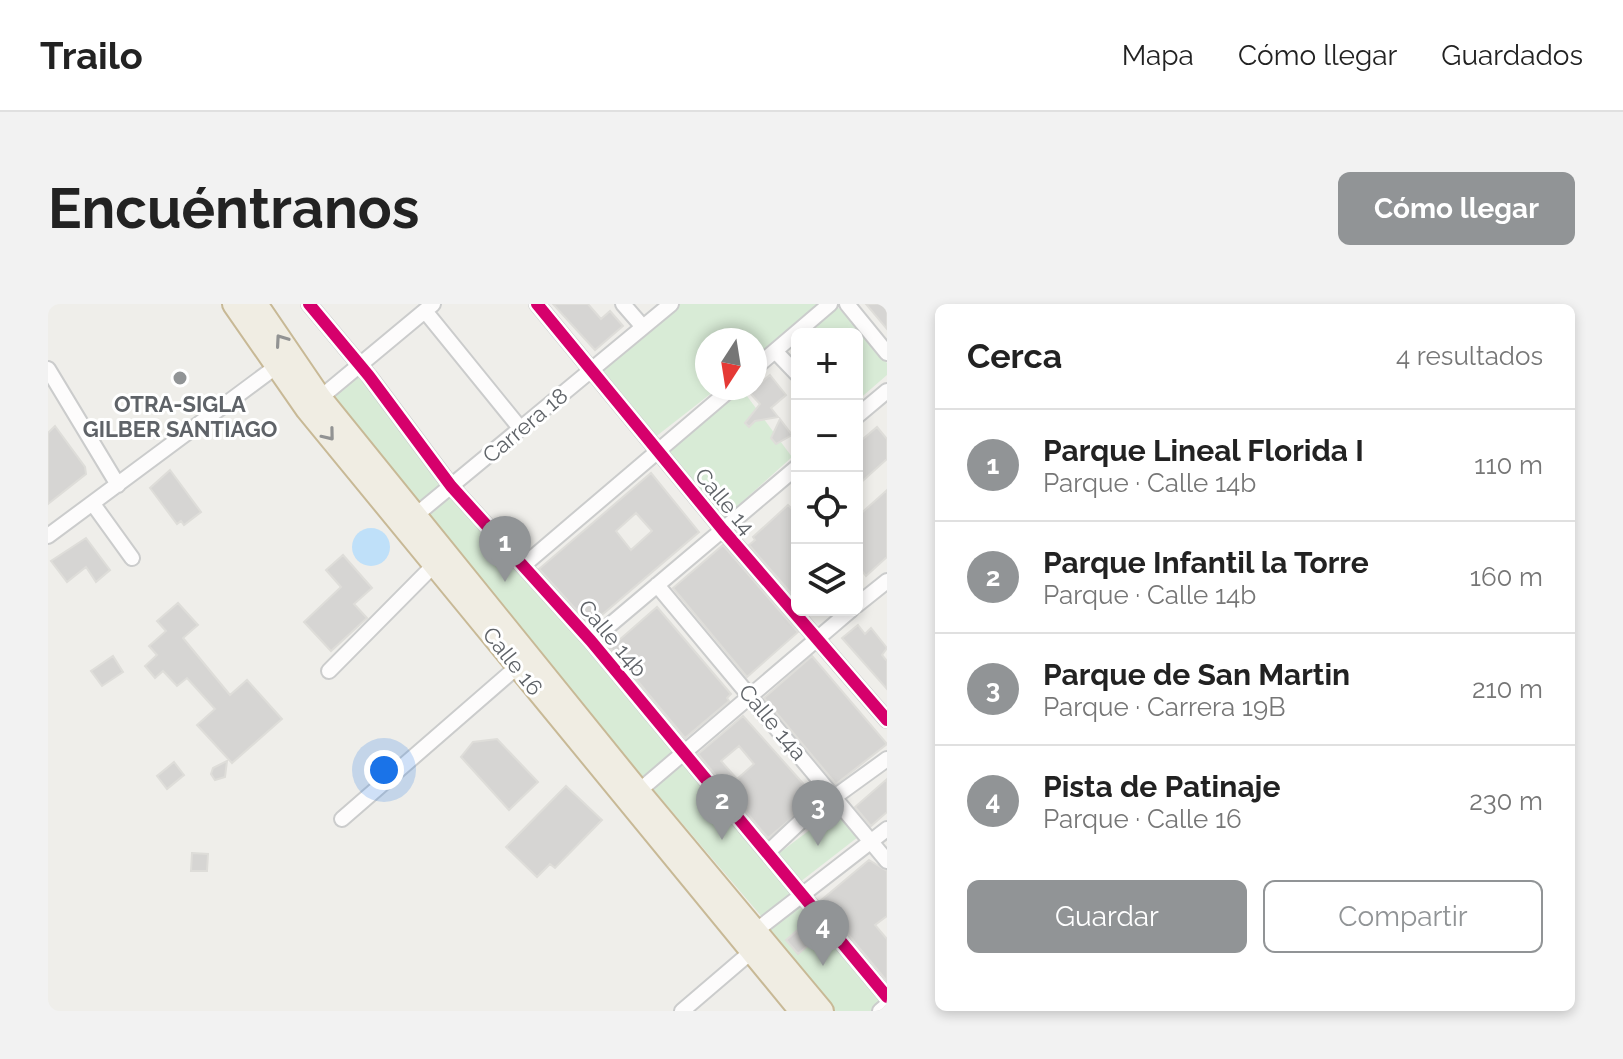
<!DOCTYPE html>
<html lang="es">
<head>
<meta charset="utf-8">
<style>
  :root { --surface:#fff; --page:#f2f2f2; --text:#222; --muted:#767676; --line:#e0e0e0; --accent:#919496 }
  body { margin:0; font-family:Raleway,sans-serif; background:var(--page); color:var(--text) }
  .controls { position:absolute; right:24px; top:24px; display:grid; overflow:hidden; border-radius:12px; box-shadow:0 4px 12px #0003 }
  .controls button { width:72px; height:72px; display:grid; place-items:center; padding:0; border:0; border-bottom:2px solid var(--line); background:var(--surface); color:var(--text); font:40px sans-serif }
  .compass { position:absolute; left:647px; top:24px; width:72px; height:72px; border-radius:50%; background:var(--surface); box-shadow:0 4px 12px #0003; rotate:192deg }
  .you { position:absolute; left:336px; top:466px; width:28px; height:28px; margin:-20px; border:6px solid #fff; border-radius:50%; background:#1a73e8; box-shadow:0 0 0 12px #1a73e833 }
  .badge { display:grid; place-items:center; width:52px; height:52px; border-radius:50%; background:var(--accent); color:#fff; font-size:26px; font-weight:700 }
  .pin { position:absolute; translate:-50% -66px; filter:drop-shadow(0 2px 4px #0008) }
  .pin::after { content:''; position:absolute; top:42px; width:28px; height:24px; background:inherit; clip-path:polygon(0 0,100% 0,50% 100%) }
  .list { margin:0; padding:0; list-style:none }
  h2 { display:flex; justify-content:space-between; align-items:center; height:104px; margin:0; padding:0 32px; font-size:34px }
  h2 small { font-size:26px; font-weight:400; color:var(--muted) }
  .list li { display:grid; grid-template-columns:52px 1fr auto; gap:24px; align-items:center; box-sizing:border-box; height:112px; padding:0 32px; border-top:2px solid var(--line) }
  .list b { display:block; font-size:30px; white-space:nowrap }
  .list p { margin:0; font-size:26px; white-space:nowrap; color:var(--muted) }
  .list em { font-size:26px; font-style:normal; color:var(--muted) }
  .actions { display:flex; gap:16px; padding:24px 32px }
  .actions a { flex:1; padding:18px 0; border:2px solid var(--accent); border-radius:12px; text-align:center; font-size:28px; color:var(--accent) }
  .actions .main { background:var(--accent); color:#fff }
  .icon { flex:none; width:44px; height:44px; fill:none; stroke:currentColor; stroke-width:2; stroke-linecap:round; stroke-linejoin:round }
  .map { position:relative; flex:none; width:839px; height:707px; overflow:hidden; border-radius:12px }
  header { display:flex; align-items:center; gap:48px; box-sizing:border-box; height:112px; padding:0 40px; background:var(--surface); border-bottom:2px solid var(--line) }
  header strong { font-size:38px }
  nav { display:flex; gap:44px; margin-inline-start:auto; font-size:28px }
  .intro { display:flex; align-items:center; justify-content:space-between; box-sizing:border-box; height:192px; padding:0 48px }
  h1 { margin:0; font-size:56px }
  .button { padding:20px 36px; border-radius:12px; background:var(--accent); color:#fff; font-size:28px; font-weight:700 }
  main { display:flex; gap:48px; padding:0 48px }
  aside { flex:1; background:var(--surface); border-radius:12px; box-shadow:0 4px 12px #0003 }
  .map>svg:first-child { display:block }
  .green { fill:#d8ebd6 }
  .water { fill:#bfe0f9 }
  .building { fill:#d6d5d3; stroke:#deddd9; stroke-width:2; fill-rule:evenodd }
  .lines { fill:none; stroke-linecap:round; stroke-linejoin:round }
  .minor-casing { stroke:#cbcccc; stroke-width:18 }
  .highway-casing { stroke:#c8b996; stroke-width:26 }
  .minor { stroke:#fdfcfc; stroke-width:14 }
  .highway { stroke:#f0ede3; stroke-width:22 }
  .cycleway-casing { stroke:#fff; stroke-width:17 }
  .cycleway { stroke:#d6006c; stroke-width:12 }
  .oneway { stroke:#929393 }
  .poi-dot { fill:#919496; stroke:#fff; stroke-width:3 }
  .labels { text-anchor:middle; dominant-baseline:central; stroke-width:6; stroke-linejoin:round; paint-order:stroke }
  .poi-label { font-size:22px; font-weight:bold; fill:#5f6368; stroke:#fff }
  .street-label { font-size:22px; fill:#5f6368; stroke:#fff }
</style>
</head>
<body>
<header>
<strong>Trailo</strong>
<nav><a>Mapa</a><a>Cómo llegar</a><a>Guardados</a></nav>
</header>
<div class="intro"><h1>Encuéntranos</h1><a class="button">Cómo llegar</a></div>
<main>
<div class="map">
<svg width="839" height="707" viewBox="0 0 839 707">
  <rect width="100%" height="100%" fill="#efeeea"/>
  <path class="green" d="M 622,0 L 777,0 L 707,55 L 707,36 L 659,36 L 659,84 L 670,84 L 606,134 L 550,67 Z
    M 787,0 L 839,59 L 839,71 L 809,97 L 809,30 L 751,30 Z
    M 310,68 L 627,447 L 596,476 L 372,211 L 280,95 Z
    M 682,84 L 693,84 L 744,153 L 674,216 L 611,148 Z
    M 634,460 L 746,587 L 714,613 L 604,484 Z
    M 788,506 L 810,533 L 752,578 L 730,550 Z
    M 755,594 L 837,695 L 823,707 L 777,707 L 713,630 Z"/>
  <path class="water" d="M304 243a19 19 0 1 1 38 0a19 19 0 1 1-38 0Z"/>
  <path class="building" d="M 505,0 L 540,0 L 553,15 L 562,7 L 575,22 L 547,46 Z
    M 818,0 L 839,0 L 839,25 Z
    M 722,71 L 738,91 L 723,104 L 730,113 L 707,117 L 701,123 L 697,119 L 712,100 L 701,88 Z
    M 732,115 L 744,131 L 728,140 L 723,134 Z
    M 7,122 L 37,163 L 38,170 L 0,200 L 0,129 Z
    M 829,123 L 839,135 L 839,155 L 809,182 L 809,140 Z
    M 122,166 L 153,208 L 136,221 L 133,217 L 129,220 L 102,184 Z
    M 603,169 L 651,228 L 542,321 L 491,265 ZM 588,209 L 604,227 L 583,246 L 568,227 Z
    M 839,186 L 839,253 L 818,272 L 814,267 L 809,272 L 809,213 Z
    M 740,201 L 749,210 L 749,296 L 701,241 L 707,236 L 705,233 Z
    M 38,234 L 62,266 L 48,278 L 38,263 L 19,278 L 3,257 Z
    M 675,241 L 750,328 L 699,373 L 625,284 Z
    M 295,251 L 324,284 L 306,300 L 319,314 L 283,347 L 256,318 L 293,283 L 278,266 Z
    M 130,299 L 150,321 L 135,334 L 182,391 L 199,376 L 234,415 L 184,459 L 149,421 L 167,405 L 139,374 L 129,382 L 115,367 L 107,374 L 97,362 L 109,351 L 101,342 L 118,327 L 109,317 Z
    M 609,303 L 683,390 L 679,394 L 681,397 L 637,434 L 562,344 Z
    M 810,321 L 817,330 L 823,324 L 839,344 L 834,351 L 839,357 L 839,385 L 794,334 Z
    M 65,352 L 75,368 L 54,382 L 43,367 Z
    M 764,352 L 839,440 L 788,480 L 716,394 Z
    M 695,412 L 768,494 L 720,534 L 650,450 ZM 691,442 L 706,460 L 689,475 L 673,457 Z
    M 449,435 L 490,478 L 461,506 L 413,453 L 425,438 Z
    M 179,457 L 177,473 L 167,476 L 163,470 L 165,464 Z
    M 126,458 L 136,471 L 119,485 L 109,472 Z
    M 839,475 L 839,508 L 823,522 L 807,503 Z
    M 518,482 L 554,516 L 507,564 L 502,560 L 489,573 L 458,543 Z
    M 144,549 L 160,550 L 159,567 L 143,567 Z
    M 821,556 L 839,567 L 839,612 L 827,621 L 839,635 L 839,677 L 772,597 Z
    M 752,624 L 764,638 L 750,650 L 738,636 Z"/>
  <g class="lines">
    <defs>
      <path id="minor" d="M 261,0 L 321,72 L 403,182 L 543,337 L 839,693
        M 489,0 L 675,226 L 839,416
        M 575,0 L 595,23
        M 799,0 L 839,49
        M 377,7 L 472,124
        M 727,47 L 749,70
        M 707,64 L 782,0
        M 0,65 L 70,181
        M 266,99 L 385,0
        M 809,112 L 839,87
        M 45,200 L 84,254
        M 368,211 L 623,0
        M 0,232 L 229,62
        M 476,261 L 684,84
        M 609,281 L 839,557
        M 809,301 L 839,277
        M 543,337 L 749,163
        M 281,367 L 386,261
        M 585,492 L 803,306
        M 294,515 L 469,363
        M 719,549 L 752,518 L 839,455
        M 701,632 L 839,525
        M 634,707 L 710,642
        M 832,707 L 839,701"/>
      <path id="highway" d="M 186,0 L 259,105 L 753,707
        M 208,0 L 272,94 L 590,487 L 774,707"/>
    </defs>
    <use href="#minor" class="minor-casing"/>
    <use href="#highway" class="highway-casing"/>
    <use href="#minor" class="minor"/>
    <use href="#highway" class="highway"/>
    <defs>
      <path id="cycleway" d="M 261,0 L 321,72 L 403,182 L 543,337 L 839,693
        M 489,0 L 675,226 L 839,416"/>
    </defs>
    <use href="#cycleway" class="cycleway-casing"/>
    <use href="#cycleway" class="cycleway"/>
  </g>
  <defs><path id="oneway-chevron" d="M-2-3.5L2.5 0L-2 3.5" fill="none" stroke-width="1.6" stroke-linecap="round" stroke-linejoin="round" transform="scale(2)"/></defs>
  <g class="oneway">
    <use href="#oneway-chevron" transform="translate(233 36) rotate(-125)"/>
    <use href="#oneway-chevron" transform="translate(281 131) rotate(51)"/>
  </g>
  <circle class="poi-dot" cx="132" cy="74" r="8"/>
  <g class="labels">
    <g class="poi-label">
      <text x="132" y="100">OTRA-SIGLA<tspan x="132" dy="25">GILBER SANTIAGO</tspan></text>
    </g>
    <g class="street-label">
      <text transform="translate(477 121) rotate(-40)">Carrera 18</text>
      <text transform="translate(677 197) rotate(50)">Calle 14</text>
      <text transform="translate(565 334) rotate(50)">Calle 14b</text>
      <text transform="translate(465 357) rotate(51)">Calle 16</text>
      <text transform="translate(725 418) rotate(50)">Calle 14a</text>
    </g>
  </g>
</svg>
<div class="controls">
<button>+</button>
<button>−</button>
<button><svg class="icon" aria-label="locate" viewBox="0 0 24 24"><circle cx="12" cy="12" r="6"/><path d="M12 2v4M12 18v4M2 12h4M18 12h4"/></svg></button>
<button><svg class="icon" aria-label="layers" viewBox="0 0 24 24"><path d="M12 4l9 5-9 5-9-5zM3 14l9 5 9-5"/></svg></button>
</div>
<svg class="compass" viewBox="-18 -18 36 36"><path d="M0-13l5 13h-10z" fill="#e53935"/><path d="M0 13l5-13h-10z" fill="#767676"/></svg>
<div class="you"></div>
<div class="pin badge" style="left:457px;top:278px">1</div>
<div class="pin badge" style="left:674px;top:536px">2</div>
<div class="pin badge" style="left:770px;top:542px">3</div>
<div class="pin badge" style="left:775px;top:662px">4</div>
</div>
<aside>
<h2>Cerca<small>4 resultados</small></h2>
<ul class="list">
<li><span class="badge">1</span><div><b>Parque Lineal Florida I</b><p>Parque · Calle 14b</p></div><em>110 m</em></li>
<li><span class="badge">2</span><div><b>Parque Infantil la Torre</b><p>Parque · Calle 14b</p></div><em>160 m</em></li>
<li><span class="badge">3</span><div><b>Parque de San Martin</b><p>Parque · Carrera 19B</p></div><em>210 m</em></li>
<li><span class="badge">4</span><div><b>Pista de Patinaje</b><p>Parque · Calle 16</p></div><em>230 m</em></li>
</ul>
<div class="actions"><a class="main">Guardar</a><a>Compartir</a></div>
</aside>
</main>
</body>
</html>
